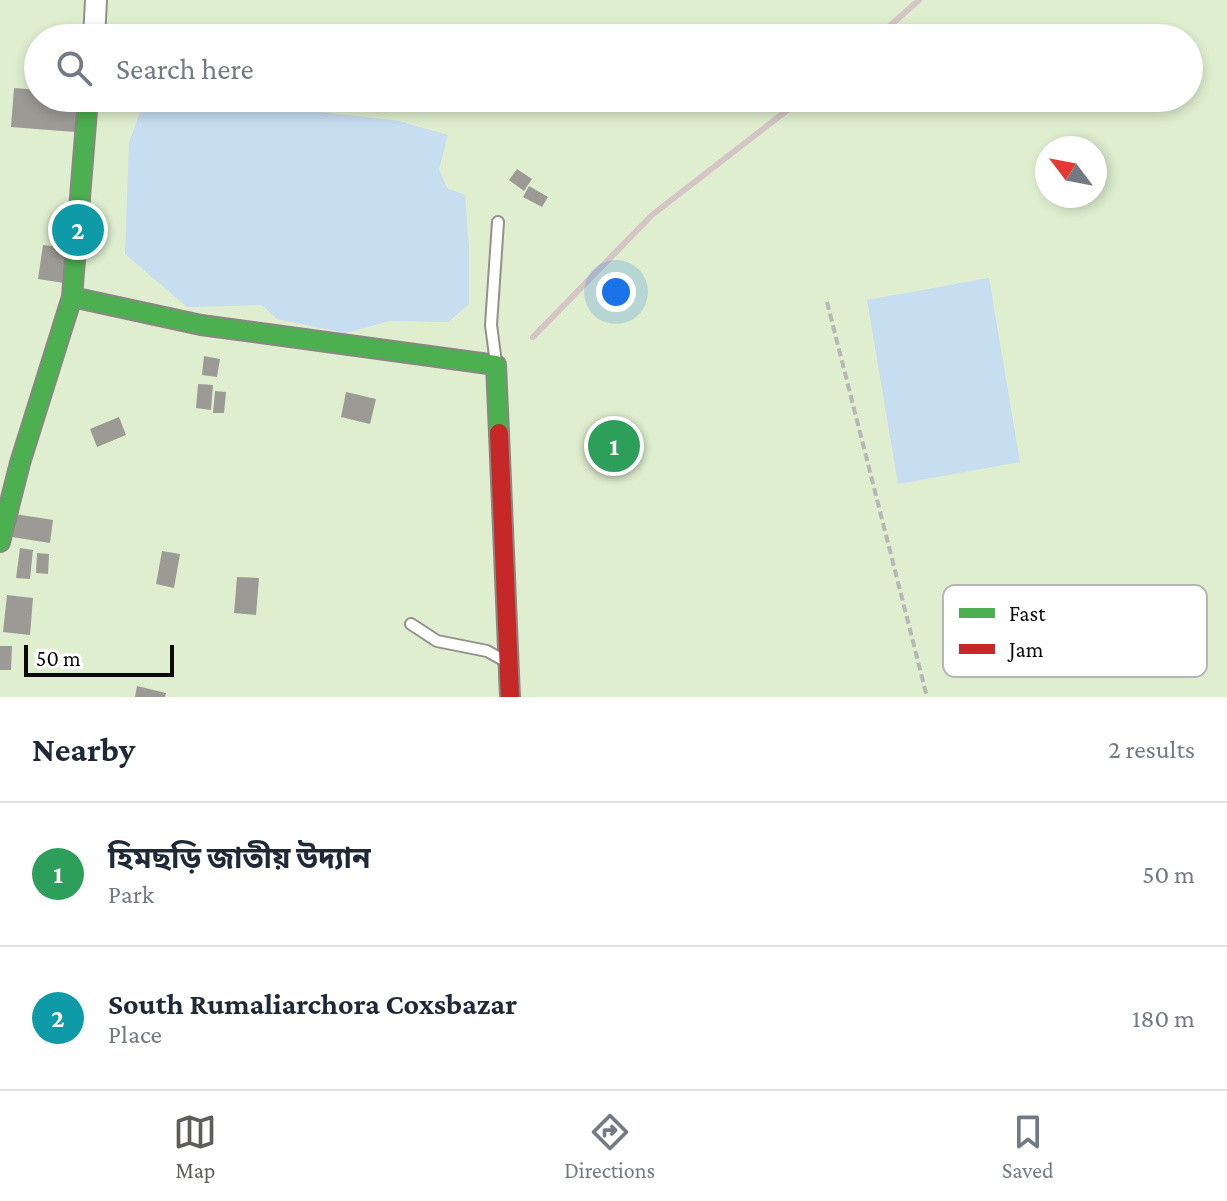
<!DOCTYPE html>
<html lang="en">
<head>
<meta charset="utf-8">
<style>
  :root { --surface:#fff; --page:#f2f2f3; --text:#1f2937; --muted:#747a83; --line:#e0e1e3; --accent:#5e5d5a }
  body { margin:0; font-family:"Crimson Pro","Noto Sans Bengali",serif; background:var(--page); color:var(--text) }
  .compass { position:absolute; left:1035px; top:136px; width:72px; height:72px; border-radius:50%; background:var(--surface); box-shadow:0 4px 12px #0003; rotate:302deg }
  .scale { position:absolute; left:24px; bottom:20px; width:150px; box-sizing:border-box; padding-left:8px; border:4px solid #0a0a0a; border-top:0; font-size:22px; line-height:28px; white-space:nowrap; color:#0a0a0a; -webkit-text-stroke:6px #fff; paint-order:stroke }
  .you { position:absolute; left:616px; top:292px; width:28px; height:28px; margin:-20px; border:6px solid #fff; border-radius:50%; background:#1a73e8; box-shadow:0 0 0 12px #1a73e833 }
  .badge { display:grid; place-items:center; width:52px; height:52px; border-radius:50%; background:var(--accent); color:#fff; font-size:26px; font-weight:700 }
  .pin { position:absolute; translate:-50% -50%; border:4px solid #fff; box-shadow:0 2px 8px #0006 }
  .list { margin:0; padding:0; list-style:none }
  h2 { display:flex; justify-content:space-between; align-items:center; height:104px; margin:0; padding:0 32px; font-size:34px }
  h2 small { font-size:26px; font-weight:400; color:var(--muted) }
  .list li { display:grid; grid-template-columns:52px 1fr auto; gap:24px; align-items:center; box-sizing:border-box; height:144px; padding:0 32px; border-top:2px solid var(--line) }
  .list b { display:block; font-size:30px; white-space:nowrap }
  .list p { margin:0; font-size:26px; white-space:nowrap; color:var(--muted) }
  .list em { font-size:26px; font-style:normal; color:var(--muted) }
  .icon { flex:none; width:44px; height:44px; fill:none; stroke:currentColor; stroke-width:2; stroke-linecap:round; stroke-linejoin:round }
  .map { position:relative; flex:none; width:1227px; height:697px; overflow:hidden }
  .search { position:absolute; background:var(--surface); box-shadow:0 4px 12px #0003; left:24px; right:24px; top:24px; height:88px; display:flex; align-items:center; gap:20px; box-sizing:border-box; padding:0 28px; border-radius:44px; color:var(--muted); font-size:30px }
  .sheet { height:392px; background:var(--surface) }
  nav { display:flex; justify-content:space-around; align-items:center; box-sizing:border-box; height:112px; border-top:2px solid var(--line); background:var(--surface); font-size:22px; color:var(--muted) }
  nav a { display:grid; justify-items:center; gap:4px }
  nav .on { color:var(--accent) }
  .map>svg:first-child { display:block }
  .green { fill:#dfeecf; fill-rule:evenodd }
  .water { fill:#c7ddf0 }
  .building { fill:#9c9a94 }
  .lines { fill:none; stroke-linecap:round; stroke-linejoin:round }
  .lane-casing { stroke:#92918d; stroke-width:14 }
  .street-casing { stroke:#92918d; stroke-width:24 }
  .fast-casing { stroke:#888883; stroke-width:22 }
  .jam-casing { stroke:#888883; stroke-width:22 }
  .path { stroke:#b7b7b5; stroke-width:4; stroke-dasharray:8 4; stroke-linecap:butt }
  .lane { stroke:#fefefc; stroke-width:10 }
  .street { stroke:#fefefc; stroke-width:20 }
  .fast { stroke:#4caf50; stroke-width:18 }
  .jam { stroke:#c62828; stroke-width:18 }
  .rail { stroke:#d4c6c4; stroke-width:6 }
  .key { fill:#fff; stroke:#b6b6b6; stroke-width:2 }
  .key-label { font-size:22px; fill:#0a0a0a }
</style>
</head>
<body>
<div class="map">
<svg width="1227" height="697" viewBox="0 0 1227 697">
  <rect width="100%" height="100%" fill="#f9f8ee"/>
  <path class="green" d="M 0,0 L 1227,0 L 1227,697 L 0,697 ZM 38,38 L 1189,38 L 1189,98 L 38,98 ZM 1047,148 L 1095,148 L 1095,196 L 1047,196 Z"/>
  <path class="water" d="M 145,98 L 199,98 L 399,121 L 448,135 L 439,169 L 447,188 L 465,195 L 469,247 L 469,304 L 448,322 L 390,321 L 345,333 L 277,319 L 262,305 L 187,307 L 125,254 L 129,143 Z
    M 989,278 L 1020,462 L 898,484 L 867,300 Z"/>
  <path class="building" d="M 14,88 L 38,90 L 38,98 L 77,98 L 75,132 L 11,127 Z
    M 517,169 L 532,179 L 524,191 L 509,180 Z
    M 529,186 L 548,197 L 542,207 L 523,197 Z
    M 43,245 L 69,248 L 64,283 L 38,279 Z
    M 204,356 L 220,359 L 217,377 L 202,375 Z
    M 198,384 L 213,385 L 211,410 L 196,408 Z
    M 215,391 L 226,392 L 224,413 L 213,413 Z
    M 346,392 L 376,399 L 370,424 L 341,417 Z
    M 119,417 L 126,435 L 97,447 L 90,429 Z
    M 15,514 L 53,520 L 50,543 L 12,537 Z
    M 20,548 L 33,550 L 30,579 L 16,578 Z
    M 162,551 L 180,554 L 174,588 L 156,584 Z
    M 37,553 L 49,554 L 48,574 L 36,573 Z
    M 237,577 L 259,578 L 256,615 L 234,613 Z
    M 7,595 L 33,598 L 30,635 L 3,632 Z
    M 0,646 L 12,646 L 11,670 L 0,670 Z
    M 137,686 L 166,693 L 165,697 L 135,697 Z"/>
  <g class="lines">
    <defs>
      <path id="lane" d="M 496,363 L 491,325 L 498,222
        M 411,624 L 437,641 L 487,651 L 505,661"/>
      <path id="street" d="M 94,38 L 96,0"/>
      <path id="fast" d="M 72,297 L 201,325 L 496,365 L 499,433
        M 0,542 L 20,463 L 72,297 L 88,98"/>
      <path id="jam" d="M 499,433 L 510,697"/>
    </defs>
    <use href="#lane" class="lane-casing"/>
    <use href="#street" class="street-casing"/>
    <use href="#fast" class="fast-casing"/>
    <use href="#jam" class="jam-casing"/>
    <path class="path" d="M 827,302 L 927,697"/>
    <use href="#lane" class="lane"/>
    <use href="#street" class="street"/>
    <use href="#fast" class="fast"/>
    <use href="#jam" class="jam"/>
    <path class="rail" d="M 876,38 L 919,0
      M 533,337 L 652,215 L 803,98"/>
  </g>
  <rect x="943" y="585" width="264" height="92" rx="12" class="key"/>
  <rect x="959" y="608" width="36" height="10" fill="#4caf50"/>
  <rect x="959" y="644" width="36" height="10" fill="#c62828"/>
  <g class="key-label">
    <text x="1009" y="621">Fast</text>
    <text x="1009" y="657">Jam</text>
  </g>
</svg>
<svg class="compass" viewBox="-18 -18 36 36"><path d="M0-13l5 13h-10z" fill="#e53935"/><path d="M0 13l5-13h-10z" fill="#747a83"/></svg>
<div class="scale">50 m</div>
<div class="you"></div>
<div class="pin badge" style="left:614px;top:446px;background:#2e9e5b">1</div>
<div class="pin badge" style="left:78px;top:230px;background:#0f9aa8">2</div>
<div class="search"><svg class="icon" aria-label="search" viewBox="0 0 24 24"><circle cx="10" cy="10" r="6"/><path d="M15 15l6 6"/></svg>Search here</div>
</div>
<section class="sheet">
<h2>Nearby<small>2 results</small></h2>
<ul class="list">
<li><span class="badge" style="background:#2e9e5b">1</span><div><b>হিমছড়ি জাতীয় উদ্যান</b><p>Park</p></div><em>50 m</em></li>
<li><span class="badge" style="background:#0f9aa8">2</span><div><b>South Rumaliarchora Coxsbazar</b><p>Place</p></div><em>180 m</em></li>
</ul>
</section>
<nav>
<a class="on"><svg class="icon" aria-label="map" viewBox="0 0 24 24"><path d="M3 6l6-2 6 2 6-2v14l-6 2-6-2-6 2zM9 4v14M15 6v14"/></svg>Map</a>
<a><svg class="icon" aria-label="directions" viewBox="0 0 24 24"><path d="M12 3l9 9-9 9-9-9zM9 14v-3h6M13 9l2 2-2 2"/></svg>Directions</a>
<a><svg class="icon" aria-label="saved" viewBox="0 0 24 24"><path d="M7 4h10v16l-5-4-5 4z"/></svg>Saved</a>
</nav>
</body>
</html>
